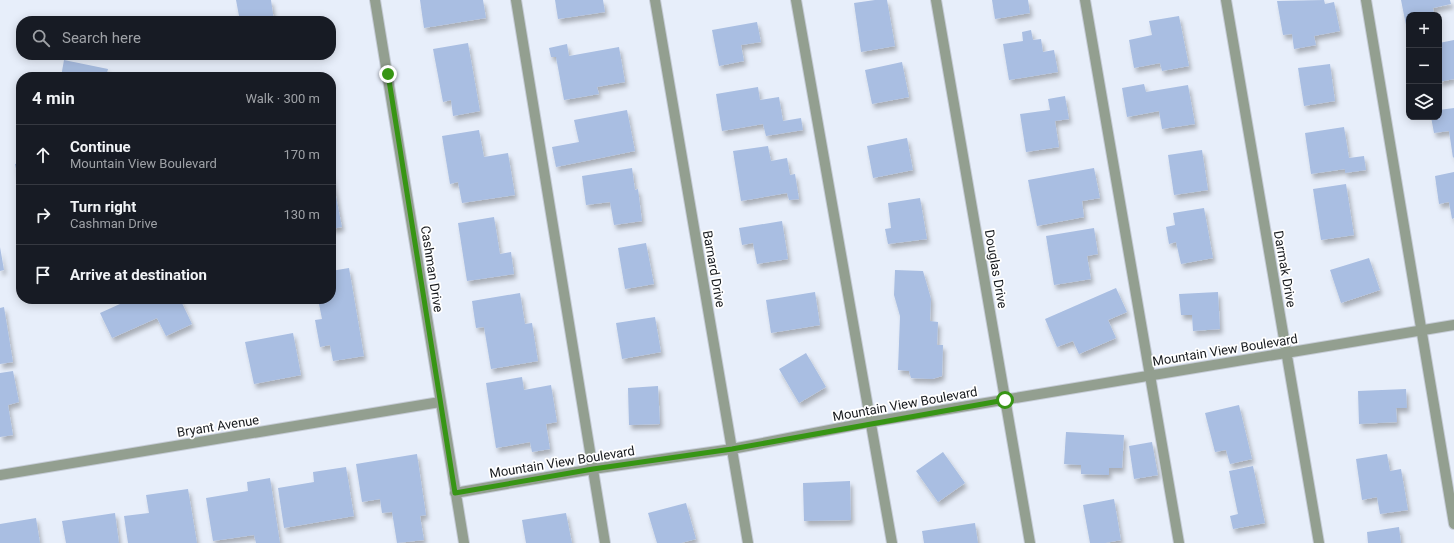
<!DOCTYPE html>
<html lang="en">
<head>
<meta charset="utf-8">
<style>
  :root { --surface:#171b24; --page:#20242c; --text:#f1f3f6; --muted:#9ea1a6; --line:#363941 }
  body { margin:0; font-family:Roboto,sans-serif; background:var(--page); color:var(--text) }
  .controls { position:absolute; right:12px; top:12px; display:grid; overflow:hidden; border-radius:8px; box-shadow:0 2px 10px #0003 }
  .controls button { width:36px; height:36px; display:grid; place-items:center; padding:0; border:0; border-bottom:1px solid var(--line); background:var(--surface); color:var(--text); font:20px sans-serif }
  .stop { position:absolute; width:12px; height:12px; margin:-9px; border:3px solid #379514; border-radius:50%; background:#fff }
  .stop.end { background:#379514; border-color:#fff; box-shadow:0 1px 4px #0008 }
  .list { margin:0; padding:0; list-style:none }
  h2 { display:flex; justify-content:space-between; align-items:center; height:52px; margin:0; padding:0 16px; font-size:17px }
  h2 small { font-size:13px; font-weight:400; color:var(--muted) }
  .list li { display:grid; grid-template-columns:26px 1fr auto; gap:12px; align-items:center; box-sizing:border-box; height:60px; padding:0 16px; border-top:1px solid var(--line) }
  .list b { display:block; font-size:15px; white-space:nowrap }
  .list p { margin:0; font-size:13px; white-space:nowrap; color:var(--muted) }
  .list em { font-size:13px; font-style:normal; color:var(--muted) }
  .icon { flex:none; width:22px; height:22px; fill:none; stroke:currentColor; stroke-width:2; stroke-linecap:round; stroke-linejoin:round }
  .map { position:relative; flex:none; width:1454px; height:543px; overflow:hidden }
  .search { position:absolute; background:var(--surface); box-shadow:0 2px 10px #0003; left:16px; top:16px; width:320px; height:44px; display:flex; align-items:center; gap:10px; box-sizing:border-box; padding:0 14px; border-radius:16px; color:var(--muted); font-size:15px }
  .panel { position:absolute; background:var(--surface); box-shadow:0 2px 10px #0003; left:16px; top:72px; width:320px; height:232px; border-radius:16px }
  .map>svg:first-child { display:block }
  .building { fill:#a9bee2; filter:url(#shadow) }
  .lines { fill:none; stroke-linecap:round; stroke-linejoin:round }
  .service-casing { stroke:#c6ccd7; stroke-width:12 }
  .minor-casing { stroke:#c6ccd7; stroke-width:12 }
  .service { stroke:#939f90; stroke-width:10 }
  .minor { stroke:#939f90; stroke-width:10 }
  .route { stroke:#379514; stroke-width:5 }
  .labels { text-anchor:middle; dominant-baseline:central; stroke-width:3.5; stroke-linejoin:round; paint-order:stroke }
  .street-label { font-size:13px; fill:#171a1e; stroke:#fff }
</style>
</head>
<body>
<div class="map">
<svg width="1454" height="543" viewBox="0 0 1454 543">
  <defs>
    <filter id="shadow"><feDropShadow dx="2.5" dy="4.5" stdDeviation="2" flood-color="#0004"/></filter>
  </defs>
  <rect width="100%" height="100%" fill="#e7eefa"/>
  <path class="building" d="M 236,0 L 271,0 L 274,21 L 240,21 Z
    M 420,0 L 483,0 L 486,18 L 424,28 Z
    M 555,0 L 603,0 L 605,12 L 558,19 Z
    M 875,0 L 887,0 L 895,46 L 861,52 L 854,3 Z
    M 992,0 L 1028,0 L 1030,13 L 995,19 Z
    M 1324,0 L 1325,4 L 1334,2 L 1340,31 L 1314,36 L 1316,45 L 1294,49 L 1292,34 L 1283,35 L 1277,1 Z
    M 1401,0 L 1450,0 L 1451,4 L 1433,8 L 1434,15 L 1409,15 L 1409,25 L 1406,25 Z
    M 1179,16 L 1189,66 L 1162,71 L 1160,63 L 1134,68 L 1129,40 L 1152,35 L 1149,21 Z
    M 757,22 L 761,42 L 741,45 L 744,61 L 719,66 L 712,30 Z
    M 1031,30 L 1033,40 L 1041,39 L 1043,52 L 1054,50 L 1058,72 L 1009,80 L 1003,44 L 1023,41 L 1022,32 Z
    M 1454,40 L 1454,79 L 1439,82 L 1439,43 Z
    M 468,43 L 480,111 L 453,116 L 451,100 L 443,102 L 433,49 Z
    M 567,44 L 569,56 L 619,47 L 625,82 L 597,87 L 599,94 L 564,100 L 556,57 L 551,57 L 549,48 Z
    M 64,60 L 108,69 L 106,77 L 61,77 Z
    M 902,62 L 909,97 L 872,104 L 865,70 Z
    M 1330,64 L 1335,101 L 1304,106 L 1298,68 Z
    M 1144,84 L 1146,92 L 1188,85 L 1195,124 L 1162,129 L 1159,111 L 1127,117 L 1122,88 Z
    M 758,87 L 760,100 L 779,97 L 783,121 L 801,118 L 803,130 L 766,136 L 763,124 L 722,131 L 716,94 Z
    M 1065,96 L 1069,119 L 1055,121 L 1059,147 L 1026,152 L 1020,114 L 1050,110 L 1048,99 Z
    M 1454,108 L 1454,157 L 1453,158 L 1449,131 L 1434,133 L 1431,117 L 1439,117 L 1439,110 Z
    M 627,110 L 635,151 L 556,167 L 552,147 L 579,142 L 574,120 Z
    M 1344,127 L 1349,158 L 1364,156 L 1366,170 L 1345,173 L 1345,169 L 1311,174 L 1305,133 Z
    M 479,130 L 484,157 L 508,153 L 515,195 L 462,203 L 458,182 L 450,184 L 442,136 Z
    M 907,138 L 913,170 L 873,178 L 867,146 Z
    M 768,146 L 771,161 L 787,158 L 790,175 L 795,174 L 799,199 L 789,200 L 787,193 L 741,201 L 733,151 Z
    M 1202,150 L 1208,190 L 1174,195 L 1168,155 Z
    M 21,163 L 21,188 L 20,188 L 15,164 Z
    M 632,168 L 635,190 L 638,189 L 642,221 L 614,225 L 610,202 L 586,205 L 582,176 Z
    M 1094,168 L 1100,198 L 1082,201 L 1084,217 L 1037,226 L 1028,180 Z
    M 331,171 L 342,227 L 331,229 Z
    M 1454,172 L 1454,218 L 1452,219 L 1449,202 L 1439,204 L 1435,176 Z
    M 1346,184 L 1354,235 L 1321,240 L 1313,189 Z
    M 920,198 L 927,239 L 888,244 L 885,229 L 891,228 L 888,203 Z
    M 1204,208 L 1213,258 L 1181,264 L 1176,242 L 1169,244 L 1166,227 L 1175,225 L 1173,213 Z
    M 494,217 L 500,254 L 511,252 L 514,274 L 467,281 L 458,223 Z
    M 782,221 L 788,259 L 757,264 L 753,243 L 742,245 L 739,228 Z
    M 1094,228 L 1098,254 L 1087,256 L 1091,279 L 1054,285 L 1046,236 Z
    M 646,243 L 654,284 L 625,289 L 618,248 Z
    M 0,247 L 4,270 L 0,271 Z
    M 1369,258 L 1380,290 L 1341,303 L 1330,270 Z
    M 349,268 L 364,356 L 333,361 L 330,345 L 320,347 L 315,320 L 322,319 L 318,299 L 331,299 L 331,271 Z
    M 895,270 L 923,271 L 931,299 L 930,321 L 938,322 L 937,345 L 943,345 L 942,376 L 932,379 L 911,378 L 909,371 L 898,370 L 900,316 L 894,295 Z
    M 1116,288 L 1127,312 L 1108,320 L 1116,338 L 1079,354 L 1073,341 L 1057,347 L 1045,319 Z
    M 815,292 L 820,325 L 771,333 L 766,300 Z
    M 1218,292 L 1220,329 L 1193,331 L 1192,315 L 1181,315 L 1179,294 Z
    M 520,293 L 525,324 L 532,323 L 538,361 L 491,369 L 484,327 L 476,328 L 472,301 Z
    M 131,299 L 180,299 L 192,324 L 166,336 L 157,318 L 112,338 L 100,313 Z
    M 4,307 L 13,362 L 0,364 L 0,308 Z
    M 655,317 L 661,352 L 622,359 L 616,323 Z
    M 293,333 L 301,375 L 254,384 L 245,342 Z
    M 806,353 L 826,387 L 799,403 L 779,369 Z
    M 13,371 L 19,402 L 8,405 L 13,435 L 0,437 L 0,373 Z
    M 522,377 L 524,390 L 551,385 L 557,422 L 546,424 L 550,449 L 532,452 L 530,442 L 496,448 L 486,383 Z
    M 658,386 L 660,424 L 629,425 L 628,388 Z
    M 1406,389 L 1407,408 L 1396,408 L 1397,422 L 1359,424 L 1358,391 Z
    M 1239,405 L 1252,459 L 1230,464 L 1226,450 L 1215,452 L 1205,413 Z
    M 1066,432 L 1124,435 L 1122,468 L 1109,468 L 1109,475 L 1081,474 L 1081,465 L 1064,464 Z
    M 1152,442 L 1158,475 L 1134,479 L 1129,446 Z
    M 943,452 L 965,483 L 938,502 L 916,471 Z
    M 417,454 L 426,515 L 420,516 L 424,540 L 397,543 L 392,512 L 382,513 L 380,499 L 362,502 L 356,464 Z
    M 1387,454 L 1390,471 L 1401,469 L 1408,510 L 1380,514 L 1377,497 L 1362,500 L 1356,459 Z
    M 1253,466 L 1265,523 L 1233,529 L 1230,516 L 1238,514 L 1229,471 Z
    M 346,467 L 354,516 L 284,528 L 278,488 L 314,482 L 313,472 Z
    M 270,478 L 280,543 L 256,543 L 254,535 L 213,541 L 206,498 L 248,491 L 247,482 Z
    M 850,481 L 851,520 L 804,521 L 803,483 Z
    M 188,489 L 197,543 L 128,543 L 124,516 L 149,513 L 146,495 Z
    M 1114,499 L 1121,540 L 1105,543 L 1090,543 L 1083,505 Z
    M 686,503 L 696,539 L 681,543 L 657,543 L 648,513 Z
    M 115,513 L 119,543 L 66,543 L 62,521 Z
    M 566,513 L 572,543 L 526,543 L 522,520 Z
    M 36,518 L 40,543 L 0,543 L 0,524 Z
    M 975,523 L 978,543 L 924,543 L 922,531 Z
    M 1399,527 L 1401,543 L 1368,543 L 1367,532 Z"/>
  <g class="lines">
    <defs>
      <path id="service" d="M 516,0 L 605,543
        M 796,0 L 892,543
        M 1085,0 L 1179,543
        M 1366,0 L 1454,524"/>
      <path id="minor" d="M 375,0 L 464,543
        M 655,0 L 748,543
        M 936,0 L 1030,543
        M 1226,0 L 1319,543
        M 0,475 L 440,402
        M 455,493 L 593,469 L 732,449 L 871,422 L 1454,325"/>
    </defs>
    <use href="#service" class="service-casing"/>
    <use href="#minor" class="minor-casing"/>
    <use href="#service" class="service"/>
    <use href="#minor" class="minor"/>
  </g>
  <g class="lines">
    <path class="route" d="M 388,74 L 455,493 L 593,469 L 732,449 L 1005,400"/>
  </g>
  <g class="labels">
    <g class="street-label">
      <text transform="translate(432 269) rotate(81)">Cashman Drive</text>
      <text transform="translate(714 269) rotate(80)">Barnard Drive</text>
      <text transform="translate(996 269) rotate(80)">Douglas Drive</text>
      <text transform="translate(1285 269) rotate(80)">Darmak Drive</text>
      <text transform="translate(1225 350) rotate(-9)">Mountain View Boulevard</text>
      <text transform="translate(905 404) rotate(-10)">Mountain View Boulevard</text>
      <text transform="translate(218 426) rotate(-9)">Bryant Avenue</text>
      <text transform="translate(562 462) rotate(-9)">Mountain View Boulevard</text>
    </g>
  </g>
</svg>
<div class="controls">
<button>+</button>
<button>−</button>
<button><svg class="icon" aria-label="layers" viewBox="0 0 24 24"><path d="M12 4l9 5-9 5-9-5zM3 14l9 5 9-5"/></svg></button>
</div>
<div class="stop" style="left:1005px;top:400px"></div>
<div class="stop end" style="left:388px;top:74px"></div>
<div class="search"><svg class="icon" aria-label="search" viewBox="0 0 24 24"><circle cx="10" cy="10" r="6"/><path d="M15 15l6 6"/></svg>Search here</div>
<section class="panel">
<h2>4 min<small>Walk · 300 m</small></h2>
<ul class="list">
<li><svg class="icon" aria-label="ahead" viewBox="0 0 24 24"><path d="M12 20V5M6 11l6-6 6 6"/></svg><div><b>Continue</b><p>Mountain View Boulevard</p></div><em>170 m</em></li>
<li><svg class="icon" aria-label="right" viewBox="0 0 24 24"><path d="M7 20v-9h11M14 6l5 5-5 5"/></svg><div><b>Turn right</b><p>Cashman Drive</p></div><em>130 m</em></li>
<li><svg class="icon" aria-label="arrive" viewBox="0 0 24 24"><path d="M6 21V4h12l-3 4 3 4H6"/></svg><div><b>Arrive at destination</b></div></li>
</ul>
</section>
</div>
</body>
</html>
